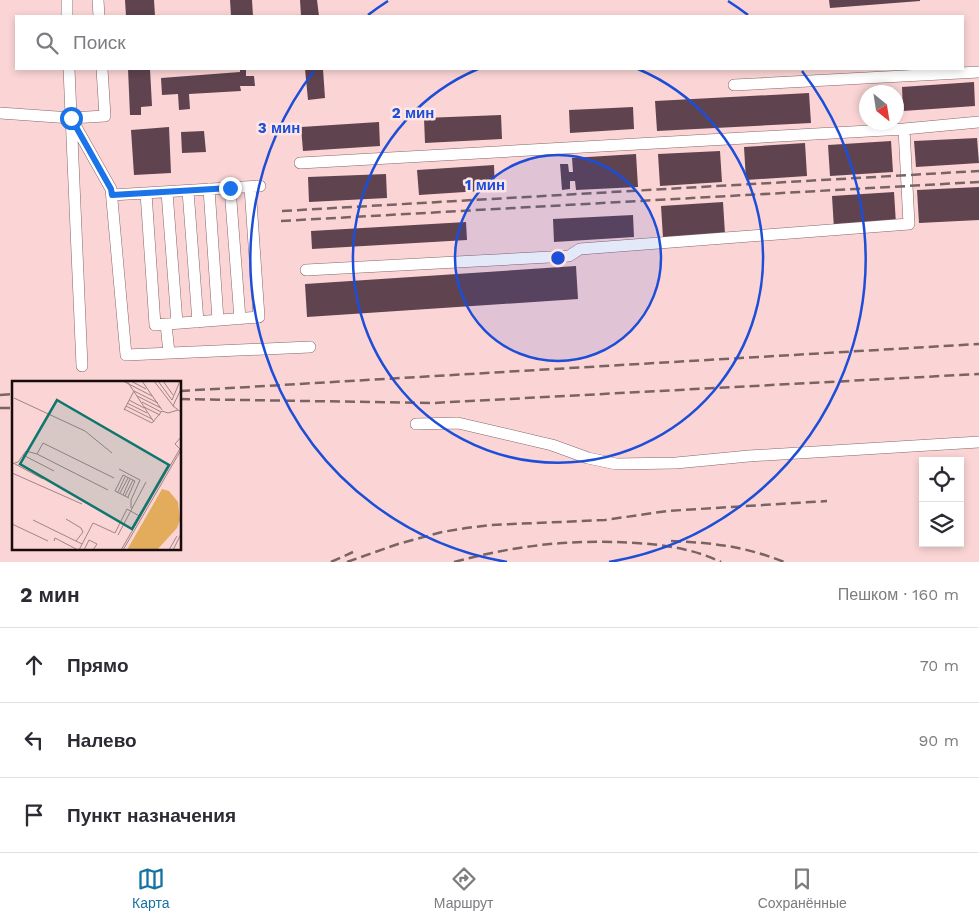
<!DOCTYPE html>
<html lang="ru">
<head>
<meta charset="utf-8">
<style>
  :root { --surface:#fff; --page:#f2f2f3; --text:#2b2b33; --muted:#7c7c81; --line:#e1e1e2; --accent:#1673a1 }
  body { margin:0; font-family:"Work Sans",sans-serif; background:var(--page); color:var(--text) }
  .controls { position:absolute; right:15px; bottom:15px; display:grid; overflow:hidden; border-radius:0px; box-shadow:0 2px 8px #0003 }
  .controls button { width:45px; height:45px; display:grid; place-items:center; padding:0; border:0; border-bottom:1px solid var(--line); background:var(--surface); color:var(--text); font:25px sans-serif }
  .compass { position:absolute; left:859px; top:85px; width:45px; height:45px; border-radius:50%; background:var(--surface); box-shadow:0 2px 8px #0003; rotate:150deg }
  .stop { position:absolute; width:15px; height:15px; margin:-11px; border:4px solid #1a73e8; border-radius:50%; background:#fff }
  .stop.end { background:#1a73e8; border-color:#fff; box-shadow:0 1px 5px #0008 }
  .list { margin:0; padding:0; list-style:none }
  h2 { display:flex; justify-content:space-between; align-items:center; height:65px; margin:0; padding:0 20px; font-size:21px }
  h2 small { font-size:16px; font-weight:400; color:var(--muted) }
  .list li { display:grid; grid-template-columns:32px 1fr auto; gap:15px; align-items:center; box-sizing:border-box; height:75px; padding:0 20px; border-top:1px solid var(--line) }
  .list b { display:block; font-size:19px; white-space:nowrap }
  .list em { font-size:16px; font-style:normal; color:var(--muted) }
  .icon { flex:none; width:28px; height:28px; fill:none; stroke:currentColor; stroke-width:2; stroke-linecap:round; stroke-linejoin:round }
  .map { position:relative; flex:none; width:979px; height:562px; overflow:hidden }
  .search { position:absolute; background:var(--surface); box-shadow:0 2px 8px #0003; left:15px; right:15px; top:15px; height:55px; display:flex; align-items:center; gap:12px; box-sizing:border-box; padding:0 18px; border-radius:0px; color:var(--muted); font-size:19px }
  .sheet { height:290px; background:var(--surface) }
  nav { display:flex; justify-content:space-around; align-items:center; box-sizing:border-box; height:70px; border-top:1px solid var(--line); background:var(--surface); font-size:14px; color:var(--muted) }
  nav a { display:grid; justify-items:center; gap:2px }
  nav .on { color:var(--accent) }
  .map>svg:first-child { display:block }
  .building { fill:#5f434f }
  .lines { fill:none; stroke-linecap:round; stroke-linejoin:round }
  .minor-casing { stroke:#876666; stroke-width:12 }
  .minor { stroke:#fff; stroke-width:11 }
  .rail { stroke:#7a6363; stroke-width:2.5; stroke-dasharray:10 5; stroke-linecap:butt }
  .route { stroke:#1a73e8; stroke-width:6 }
  .ring { fill:none; stroke:#1d4ed8; stroke-width:2.5 }
  .inset-road { fill:none; stroke:#a08484; stroke-width:1 }
  .view { fill:#0f766e; fill-opacity:0.15; stroke:#0f766e; stroke-width:2.5 }
  .inset-edge { fill:none; stroke:#170b0b; stroke-width:2.5 }
  .centre { fill:#1d4ed8; stroke:#fee6e6; stroke-width:2.5 }
  .ring-label { font-size:15px; text-anchor:middle; font-weight:bold; fill:#1d4ed8; stroke:#fee6e6; stroke-width:5; stroke-linejoin:round; paint-order:stroke }
</style>
</head>
<body>
<div class="map">
<svg width="979" height="562" viewBox="0 0 979 562">
  <rect width="100%" height="100%" fill="#fbd5d5"/>
  <path class="building" d="M 125,0 L 154,0 L 155,16 L 126,16 Z
    M 230,0 L 252,0 L 253,16 L 231,16 Z
    M 300,0 L 317,0 L 319,16 L 301,16 Z
    M 829,0 L 920,0 L 920,1 L 830,8 Z
    M 128,69 L 150,69 L 152,106 L 141,107 L 141,115 L 130,115 Z
    M 240,69 L 246,69 L 246,76 L 254,76 L 255,86 L 240,86 L 241,91 L 189,94 L 190,109 L 179,110 L 178,94 L 162,95 L 161,78 L 240,72 Z
    M 305,69 L 323,69 L 325,98 L 308,100 Z
    M 974,82 L 975,106 L 903,111 L 902,87 Z
    M 809,93 L 811,123 L 657,131 L 655,101 Z
    M 633,107 L 634,129 L 570,133 L 569,110 Z
    M 501,115 L 502,139 L 425,143 L 424,118 Z
    M 379,122 L 380,146 L 303,151 L 301,127 Z
    M 169,127 L 171,173 L 134,175 L 131,130 Z
    M 204,131 L 206,152 L 182,153 L 181,132 Z
    M 977,138 L 979,163 L 916,167 L 914,141 Z
    M 891,141 L 893,172 L 830,176 L 828,145 Z
    M 805,143 L 807,176 L 746,180 L 744,147 Z
    M 720,151 L 722,182 L 660,186 L 658,154 Z
    M 636,154 L 638,187 L 576,190 L 575,181 L 570,181 L 570,189 L 562,190 L 560,164 L 568,164 L 569,172 L 573,172 L 572,158 Z
    M 494,165 L 495,190 L 419,195 L 417,170 Z
    M 386,174 L 387,198 L 309,202 L 308,177 Z
    M 979,187 L 979,220 L 919,223 L 917,190 Z
    M 894,192 L 896,224 L 834,229 L 832,196 Z
    M 723,202 L 725,234 L 663,238 L 661,206 Z
    M 633,215 L 634,237 L 554,242 L 553,219 Z
    M 466,222 L 467,240 L 312,249 L 311,231 Z
    M 576,266 L 578,299 L 307,317 L 305,284 Z"/>
  <g class="lines">
    <defs>
      <path id="minor" d="M 67,0 L 67,16
        M 98,0 L 99,16
        M 69,69 L 82,366
        M 734,85 L 979,72
        M 0,113 L 71,118 L 105,116 L 102,69
        M 71,118 L 111,189 L 126,355 L 310,347
        M 300,163 L 904,129
        M 230,188 L 240,319
        M 209,189 L 218,320
        M 188,191 L 198,322
        M 167,192 L 177,323
        M 146,193 L 155,325 L 259,317 L 250,187
        M 112,195 L 260,186
        M 306,270 L 569,256 L 580,249 L 909,224 L 904,129 L 979,122
        M 166,324 L 169,353
        M 416,424 L 458,423 L 552,445 L 588,458 L 616,464 L 676,463 L 749,456 L 979,442"/>
    </defs>
    <use href="#minor" class="minor-casing"/>
    <use href="#minor" class="minor"/>
    <path class="rail" d="M 282,211 L 979,171
      M 281,221 L 979,182
      M 180,391 L 979,344
      M 0,395 L 14,394
      M 180,399 L 433,403 L 979,374
      M 0,408 L 14,408
      M 671,541 C 714,543 744,546 784,562
      M 331,562 L 353,552
      M 347,562 L 398,544 L 442,532 L 466,528 L 490,525 L 605,520 L 667,511 L 827,501
      M 454,562 C 518,545 570,539 636,543 C 666,545 694,549 721,562"/>
  </g>
  <g class="lines">
    <path class="route" d="M 71,118 L 111,189 L 112,195 L 230,188"/>
  </g>
  <circle cx="558" cy="258" r="103" fill="#1d4ed8" fill-opacity=".12"/>
  <g class="ring">
    <circle cx="558" cy="258" r="103"/>
    <path d="M638 69A205 205 0 1 1 478 69"/>
    <path d="M507 562A308 308 0 0 1 314 71M368 15A308 308 0 0 1 388 1M728 1A308 308 0 0 1 748 15M802 71A308 308 0 0 1 609 562"/>
  </g>
  <g transform="translate(12 381)">
    <rect width="169" height="169" fill="#fbd5d5"/>
    <path d="M 150,108 L 157,110 L 166,121 L 168,139 L 165,147 L 145,169 L 115,169 Z" fill="#e3ac5d"/>
    <path class="inset-road" d="M 111,0 L 140,15M 115,0 L 142,41M 119,0 L 134,8M 130,0 L 150,29M 142,0 L 162,26M 146,0 L 160,19 L 168,0M 151,0 L 161,14M 169,8 L 161,25 L 169,31M 125,15 L 149,27M 2,17 L 73,50 L 100,72M 117,19 L 132,27M 130,21 L 149,31M 115,22 L 135,32M 114,25 L 140,38M 132,26 L 148,34M 112,28 L 140,42 L 150,30 L 156,32 L 166,29M 112,29 L 122,10 L 146,22M 168,68 L 163,63 L 169,56M 25,73 L 96,109M 11,74 L 42,90M 0,83 L 6,81 L 14,70 L 25,73 L 31,62 L 102,97M 3,83 L 31,98M 107,88 L 128,99 L 119,119 L 119,127M 0,92 L 70,123M 103,110 L 111,94 L 123,100 L 116,116M 103,110 L 117,117M 106,111 L 113,96M 108,112 L 116,97M 111,114 L 118,98M 113,115 L 121,99M 54,138 L 69,147 L 71,151 L 64,160M 21,139 L 70,163M 0,143 L 36,160M 106,154 L 134,101M 42,160 L 43,157 L 66,169M 67,169 L 81,142 L 103,152 L 115,128 L 129,136M 72,169 L 77,159 L 85,163 L 81,169M 109,169 L 169,66M 111,169 L 169,69M 157,169 L 165,155M 161,169 L 169,153"/>
    <path class="view" d="M 45,19 L 157,84 L 120,148 L 8,83 Z"/>
    <rect width="169" height="169" class="inset-edge"/>
  </g>
  <circle cx="558" cy="258" r="8" class="centre"/>
  <g class="ring-label">
    <text x="413" y="118">2 мин</text>
    <text x="279" y="133">3 мин</text>
    <text x="485" y="190">1 мин</text>
  </g>
</svg>
<div class="controls">
<button><svg class="icon" aria-label="locate" viewBox="0 0 24 24"><circle cx="12" cy="12" r="6"/><path d="M12 2v4M12 18v4M2 12h4M18 12h4"/></svg></button>
<button><svg class="icon" aria-label="layers" viewBox="0 0 24 24"><path d="M12 4l9 5-9 5-9-5zM3 14l9 5 9-5"/></svg></button>
</div>
<svg class="compass" viewBox="-18 -18 36 36"><path d="M0-13l5 13h-10z" fill="#e53935"/><path d="M0 13l5-13h-10z" fill="#7c7c81"/></svg>
<div class="stop" style="left:71px;top:118px"></div>
<div class="stop end" style="left:230px;top:188px"></div>
<div class="search"><svg class="icon" aria-label="search" viewBox="0 0 24 24"><circle cx="10" cy="10" r="6"/><path d="M15 15l6 6"/></svg>Поиск</div>
</div>
<section class="sheet">
<h2>2 мин<small>Пешком · 160 m</small></h2>
<ul class="list">
<li><svg class="icon" aria-label="ahead" viewBox="0 0 24 24"><path d="M12 20V5M6 11l6-6 6 6"/></svg><div><b>Прямо</b></div><em>70 m</em></li>
<li><svg class="icon" aria-label="left" viewBox="0 0 24 24"><path d="M17 20v-9H6M10 6l-5 5 5 5"/></svg><div><b>Налево</b></div><em>90 m</em></li>
<li><svg class="icon" aria-label="arrive" viewBox="0 0 24 24"><path d="M6 21V4h12l-3 4 3 4H6"/></svg><div><b>Пункт назначения</b></div></li>
</ul>
</section>
<nav>
<a class="on"><svg class="icon" aria-label="map" viewBox="0 0 24 24"><path d="M3 6l6-2 6 2 6-2v14l-6 2-6-2-6 2zM9 4v14M15 6v14"/></svg>Карта</a>
<a><svg class="icon" aria-label="directions" viewBox="0 0 24 24"><path d="M12 3l9 9-9 9-9-9zM9 14v-3h6M13 9l2 2-2 2"/></svg>Маршрут</a>
<a><svg class="icon" aria-label="saved" viewBox="0 0 24 24"><path d="M7 4h10v16l-5-4-5 4z"/></svg>Сохранённые</a>
</nav>
</body>
</html>
